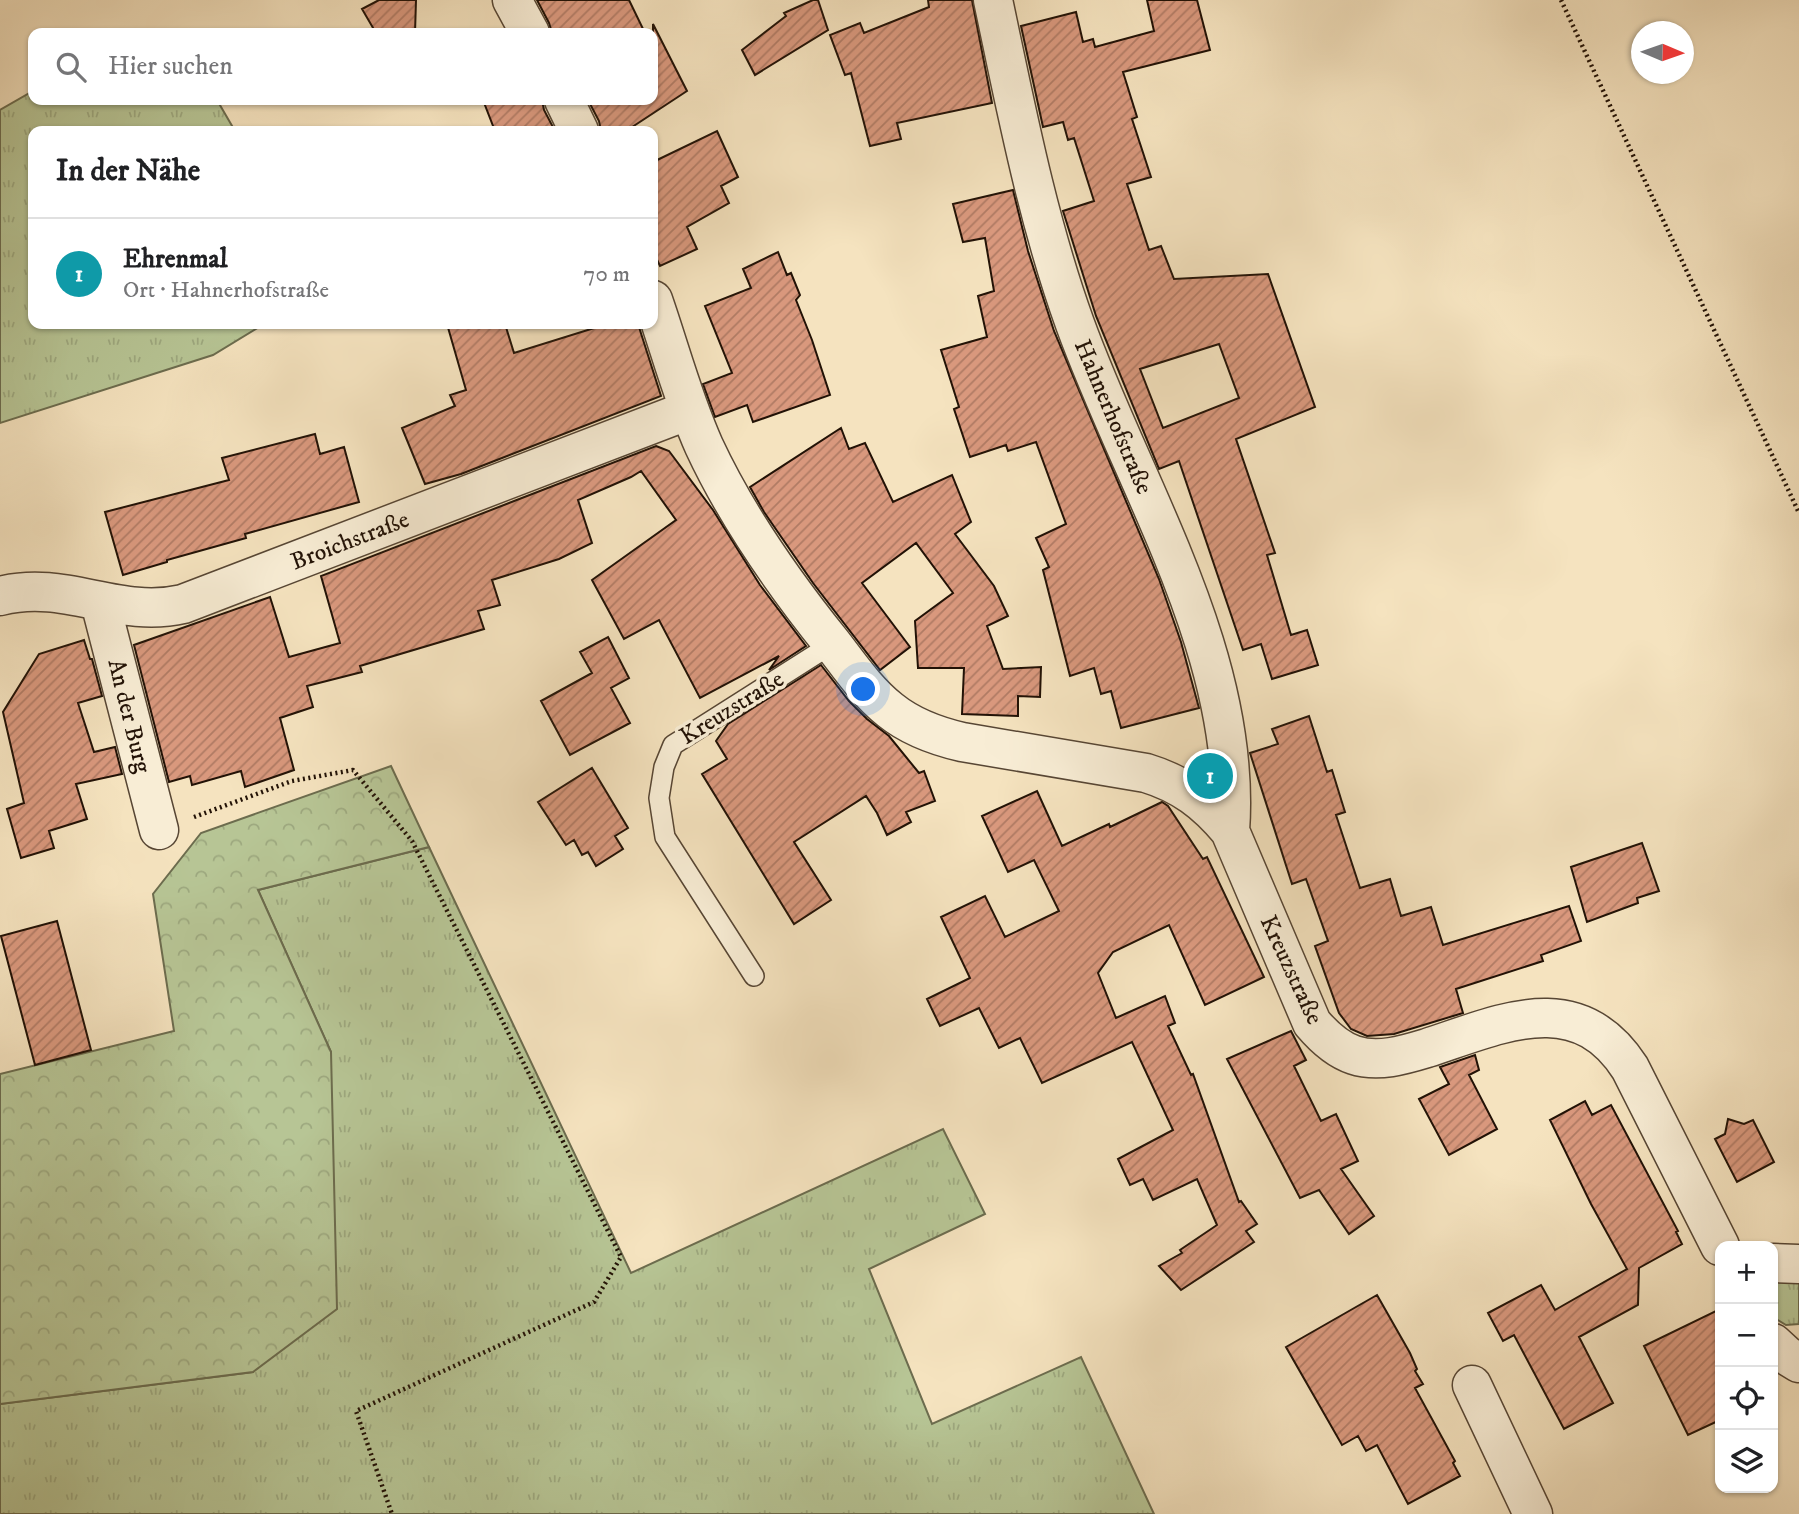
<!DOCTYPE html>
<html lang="de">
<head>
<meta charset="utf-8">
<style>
  :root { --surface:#fff; --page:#f2f2f2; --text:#202124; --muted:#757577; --line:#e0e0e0; --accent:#7c3aed }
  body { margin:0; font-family:"IM FELL DW Pica",serif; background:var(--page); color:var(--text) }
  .controls { position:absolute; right:21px; bottom:21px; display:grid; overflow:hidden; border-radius:14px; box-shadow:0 2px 5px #0004 }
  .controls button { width:63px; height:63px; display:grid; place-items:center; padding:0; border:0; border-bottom:2px solid var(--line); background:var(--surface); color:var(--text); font:35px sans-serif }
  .compass { position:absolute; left:1631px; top:21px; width:63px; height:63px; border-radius:50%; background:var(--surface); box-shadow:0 2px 5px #0004; rotate:92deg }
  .you { position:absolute; left:864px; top:690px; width:24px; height:24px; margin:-18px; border:5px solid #fff; border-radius:50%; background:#1a73e8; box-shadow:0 0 0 10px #1a73e833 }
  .badge { display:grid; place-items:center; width:46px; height:46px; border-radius:50%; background:var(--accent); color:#fff; font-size:23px; font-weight:700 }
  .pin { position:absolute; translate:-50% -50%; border:4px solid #fff; box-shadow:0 2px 7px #0006 }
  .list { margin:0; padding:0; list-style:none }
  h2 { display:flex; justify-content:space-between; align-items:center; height:91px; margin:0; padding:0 28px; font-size:30px }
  h2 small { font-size:23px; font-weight:400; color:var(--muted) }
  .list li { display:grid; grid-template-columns:46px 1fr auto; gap:21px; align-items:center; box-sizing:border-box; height:112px; padding:0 28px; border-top:2px solid var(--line) }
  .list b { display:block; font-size:26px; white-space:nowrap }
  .list p { margin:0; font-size:23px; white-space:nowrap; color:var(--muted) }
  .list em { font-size:23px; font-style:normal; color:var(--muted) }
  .icon { flex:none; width:38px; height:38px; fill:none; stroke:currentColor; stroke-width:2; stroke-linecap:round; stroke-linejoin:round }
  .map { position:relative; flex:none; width:1799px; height:1514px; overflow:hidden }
  .search { position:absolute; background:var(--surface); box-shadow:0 2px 5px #0004; left:28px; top:28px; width:630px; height:77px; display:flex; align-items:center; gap:18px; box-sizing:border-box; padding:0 24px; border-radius:14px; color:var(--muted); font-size:26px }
  .panel { position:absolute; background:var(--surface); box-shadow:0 2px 5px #0004; left:28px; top:126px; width:630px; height:203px; border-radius:14px }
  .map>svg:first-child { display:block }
  .grass { fill:url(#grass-tufts); stroke:#6c6c4e; stroke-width:2 }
  .forest { fill:url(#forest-crowns); stroke:#6c6c4e; stroke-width:2 }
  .building { fill:url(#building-hatch); stroke:#221206; stroke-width:2; fill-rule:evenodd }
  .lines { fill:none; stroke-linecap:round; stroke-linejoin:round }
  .service-casing { stroke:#574634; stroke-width:22 }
  .minor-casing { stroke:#574634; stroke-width:41 }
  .path { stroke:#221206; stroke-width:4.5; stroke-dasharray:2 3.5; stroke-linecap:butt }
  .service { stroke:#f8edd5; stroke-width:19 }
  .minor { stroke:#f8edd5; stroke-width:38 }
  .labels { text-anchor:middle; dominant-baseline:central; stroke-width:7; stroke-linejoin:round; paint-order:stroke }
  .street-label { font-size:24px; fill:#221206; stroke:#f8edd5 }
</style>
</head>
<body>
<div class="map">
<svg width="1799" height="1514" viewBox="0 0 1799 1514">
  <defs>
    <pattern id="grass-tufts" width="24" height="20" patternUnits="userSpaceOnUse" patternTransform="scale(1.75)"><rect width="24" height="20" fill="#b7c595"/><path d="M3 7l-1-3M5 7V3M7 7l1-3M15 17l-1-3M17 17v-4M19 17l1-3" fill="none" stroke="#9da87f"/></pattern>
    <pattern id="forest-crowns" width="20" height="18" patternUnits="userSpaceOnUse" patternTransform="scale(1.75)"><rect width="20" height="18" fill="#b7c595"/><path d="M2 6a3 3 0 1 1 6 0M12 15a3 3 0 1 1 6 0" fill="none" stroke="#9da87f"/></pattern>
    <pattern id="building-hatch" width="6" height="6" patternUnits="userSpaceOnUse" patternTransform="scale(1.75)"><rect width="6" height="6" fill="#d9987d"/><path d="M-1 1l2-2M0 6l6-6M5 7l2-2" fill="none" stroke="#b07b64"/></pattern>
  </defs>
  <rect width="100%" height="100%" fill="#f5e3bf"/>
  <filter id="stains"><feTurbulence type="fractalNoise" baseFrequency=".00286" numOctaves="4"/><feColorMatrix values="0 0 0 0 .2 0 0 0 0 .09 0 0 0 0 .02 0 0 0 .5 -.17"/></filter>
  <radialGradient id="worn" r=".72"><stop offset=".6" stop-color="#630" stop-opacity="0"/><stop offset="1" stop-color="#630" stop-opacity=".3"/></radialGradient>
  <path class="grass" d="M 33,91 L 33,100 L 217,100 L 235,131 L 33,131 L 33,324 L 264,324 L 213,355 L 0,423 L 0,110 Z
    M 429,847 L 631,1273 L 943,1129 L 985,1214 L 869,1269 L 932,1424 L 1081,1357 L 1154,1514 L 0,1514 L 0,1404 L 253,1372 L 331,1052 L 258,890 Z
    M 1773,1272 L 1799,1275 L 1799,1324 L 1786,1325 L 1773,1317 Z"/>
  <path class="forest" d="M 391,766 L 429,847 L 258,890 L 331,1052 L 337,1309 L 253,1372 L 0,1404 L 0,1074 L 174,1031 L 153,894 L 201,833 Z"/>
  <path class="building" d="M 379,0 L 416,0 L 415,33 L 376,33 L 362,9 Z
    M 537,0 L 629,0 L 645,33 L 552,33 L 549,23 Z
    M 813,0 L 818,0 L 828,30 L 755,75 L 742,50 L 786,16 L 784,13 Z
    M 928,0 L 972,0 L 992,103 L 897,123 L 901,139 L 870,146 L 851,73 L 845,75 L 830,35 L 860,23 L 864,33 L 929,7 Z
    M 1147,0 L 1197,0 L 1210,50 L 1123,72 L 1137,117 L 1132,119 L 1151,177 L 1127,184 L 1149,250 L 1161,246 L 1174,279 L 1268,274 L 1315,407 L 1236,439 L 1275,553 L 1267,555 L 1291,635 L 1307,630 L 1318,665 L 1272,679 L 1261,644 L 1243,650 L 1179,461 L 1159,469 L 1096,316 L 1063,211 L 1094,201 L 1074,138 L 1068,140 L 1063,122 L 1043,127 L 1021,26 L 1076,12 L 1083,42 L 1093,39 L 1095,47 L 1154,31 ZM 1219,344 L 1239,398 L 1163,428 L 1140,369 Z
    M 653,24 L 687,91 L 626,131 L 601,131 L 599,121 L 588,100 L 653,100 Z
    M 483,100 L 542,100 L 544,110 L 555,131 L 495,131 Z
    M 717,131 L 738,177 L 721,186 L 729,203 L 687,227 L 697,249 L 660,266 L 653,251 L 653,162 Z
    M 1013,190 L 1028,251 L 1054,331 L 1159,579 L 1181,642 L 1199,708 L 1121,728 L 1111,691 L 1101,694 L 1094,668 L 1070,676 L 1043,570 L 1049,567 L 1036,538 L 1066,524 L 1036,442 L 1008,451 L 1006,445 L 970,457 L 954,409 L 959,407 L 941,350 L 987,337 L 978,296 L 994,291 L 985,238 L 963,242 L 953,204 Z
    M 778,252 L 787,275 L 791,273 L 800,295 L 796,300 L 812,340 L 830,395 L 753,422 L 747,405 L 715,417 L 703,384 L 732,373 L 705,306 L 751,288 L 743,269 Z
    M 447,324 L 505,324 L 514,353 L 607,324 L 638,324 L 661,396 L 461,474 L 425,484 L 402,428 L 455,406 L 450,395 L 466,390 Z
    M 841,428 L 849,449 L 865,443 L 893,502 L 952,475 L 971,522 L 955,534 L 994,586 L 1008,616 L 987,626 L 1003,669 L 1041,667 L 1040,697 L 1018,696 L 1018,716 L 962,714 L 964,668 L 918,668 L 915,621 L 953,593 L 916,543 L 862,583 L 910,647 L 880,670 L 813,583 L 764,512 L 750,487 Z
    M 315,434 L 320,454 L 344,447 L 359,502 L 245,534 L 246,538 L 167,560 L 167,562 L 123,575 L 105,512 L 229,480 L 222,458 Z
    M 656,446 L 669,451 L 713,510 L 760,585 L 806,646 L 769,670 L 779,656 L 700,698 L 659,620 L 624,639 L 592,580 L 676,520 L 641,471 L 631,477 L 578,500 L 592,543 L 559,559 L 492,580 L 500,605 L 478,611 L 484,629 L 360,666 L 362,672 L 307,686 L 313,707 L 280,718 L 294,770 L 245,787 L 241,771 L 192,785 L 190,776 L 169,782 L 134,645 L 270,597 L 289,657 L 340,643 L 321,576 Z
    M 608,637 L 629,678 L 611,688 L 630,723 L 570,755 L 541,701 L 592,673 L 580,652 Z
    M 84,640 L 90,659 L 92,659 L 102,696 L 78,703 L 94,752 L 115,747 L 122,774 L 76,784 L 87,819 L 49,831 L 54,848 L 21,858 L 7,809 L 24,803 L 3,712 L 39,654 Z
    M 821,665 L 849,701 L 867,719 L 889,736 L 919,773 L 924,771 L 935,801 L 906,812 L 911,822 L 887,835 L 877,813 L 866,796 L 794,842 L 831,900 L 794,924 L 702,774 L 727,759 L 716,741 L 728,724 Z
    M 1309,716 L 1327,772 L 1332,770 L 1345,812 L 1336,815 L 1360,888 L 1390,879 L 1401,916 L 1431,907 L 1443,945 L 1569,906 L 1581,941 L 1541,955 L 1543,961 L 1456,989 L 1463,1013 L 1394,1034 L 1367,1036 L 1351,1029 L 1339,1013 L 1315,946 L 1328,941 L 1306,879 L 1292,884 L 1250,753 L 1278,744 L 1272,729 Z
    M 592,768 L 628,828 L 615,836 L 623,849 L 596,866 L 588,852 L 582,855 L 574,840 L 566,845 L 538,802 Z
    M 1037,791 L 1062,846 L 1109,824 L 1110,827 L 1162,802 L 1168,806 L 1203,859 L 1207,857 L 1264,977 L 1205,1005 L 1169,925 L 1113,952 L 1098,973 L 1116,1018 L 1165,996 L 1175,1023 L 1168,1026 L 1191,1075 L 1193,1074 L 1239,1202 L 1241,1201 L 1257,1224 L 1246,1231 L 1254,1242 L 1181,1290 L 1159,1266 L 1182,1253 L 1180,1250 L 1217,1225 L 1197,1179 L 1153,1200 L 1143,1179 L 1130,1185 L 1118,1159 L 1173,1130 L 1132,1042 L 1042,1083 L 1020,1038 L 999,1048 L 979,1008 L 940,1026 L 927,999 L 970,978 L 941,917 L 985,896 L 1005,937 L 1059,911 L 1034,860 L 1008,872 L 982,816 Z
    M 1642,843 L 1659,891 L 1637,898 L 1638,903 L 1587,922 L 1571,867 Z
    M 57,921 L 91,1050 L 35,1065 L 1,936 Z
    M 1291,1031 L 1306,1060 L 1294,1066 L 1321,1121 L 1336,1114 L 1358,1161 L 1341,1169 L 1374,1216 L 1349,1234 L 1319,1190 L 1300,1198 L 1227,1059 Z
    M 1475,1055 L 1479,1070 L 1469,1075 L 1497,1129 L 1449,1155 L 1419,1099 L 1449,1084 L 1440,1067 Z
    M 1585,1101 L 1592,1115 L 1611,1105 L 1678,1231 L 1676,1232 L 1682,1244 L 1639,1268 L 1638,1305 L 1579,1337 L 1613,1403 L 1564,1429 L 1514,1335 L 1503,1341 L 1488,1313 L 1541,1285 L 1555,1310 L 1627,1269 L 1591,1204 L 1550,1120 Z
    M 1728,1119 L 1744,1124 L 1753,1120 L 1774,1162 L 1737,1182 L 1715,1139 L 1725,1134 Z
    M 1377,1295 L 1410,1353 L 1417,1369 L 1415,1371 L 1423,1384 L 1415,1388 L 1455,1461 L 1453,1463 L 1460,1476 L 1408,1504 L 1377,1445 L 1366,1451 L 1358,1436 L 1342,1445 L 1286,1347 Z
    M 1720,1309 L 1720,1420 L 1688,1435 L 1644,1346 Z"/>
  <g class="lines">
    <defs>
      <path id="service" d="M 754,976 L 665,837 L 659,798 L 664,767 L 673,745 L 832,644"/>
      <path id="minor" d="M 512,0 L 530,33
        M 993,0 C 1016,108 1037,219 1075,324 C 1133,485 1243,654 1230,831
        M 564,100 L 579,131
        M 653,300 C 670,349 683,399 704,446 C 737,517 782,581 831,642 C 849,665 866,691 890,710 C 911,727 936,736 962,742 L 1146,773 C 1182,784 1206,802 1230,831 L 1312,1023 C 1323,1036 1336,1049 1354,1055 C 1378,1063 1404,1055 1427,1048 C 1501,1024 1577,986 1630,1068 L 1720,1246
        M 0,596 C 66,579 117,619 183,604 L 689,410
        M 100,602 L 159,830
        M 1773,1263 L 1799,1264
        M 1773,1343 L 1786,1355 L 1799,1363
        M 1472,1385 L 1533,1514"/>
    </defs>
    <use href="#service" class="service-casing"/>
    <use href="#minor" class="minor-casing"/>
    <path class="path" d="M 1561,0 L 1799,513
      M 194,817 L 292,781 L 353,770 L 412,841 L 621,1257 L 594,1302 L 356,1411 L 392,1514"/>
    <use href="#service" class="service"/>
    <use href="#minor" class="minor"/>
  </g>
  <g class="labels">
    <g class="street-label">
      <text transform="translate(1113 417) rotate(67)">Hahnerhofstraße</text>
      <text transform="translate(350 541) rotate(-21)">Broichstraße</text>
      <text transform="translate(732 708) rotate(-32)">Kreuzstraße</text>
      <text transform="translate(129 716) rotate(76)">An der Burg</text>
      <text transform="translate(1291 970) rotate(65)">Kreuzstraße</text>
    </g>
  </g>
  <rect width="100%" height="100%" filter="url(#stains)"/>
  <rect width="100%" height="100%" fill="url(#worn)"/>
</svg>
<div class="controls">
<button>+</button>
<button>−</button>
<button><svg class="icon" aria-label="locate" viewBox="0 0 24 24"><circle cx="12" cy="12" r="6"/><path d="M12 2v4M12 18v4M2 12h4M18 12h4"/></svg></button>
<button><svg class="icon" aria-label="layers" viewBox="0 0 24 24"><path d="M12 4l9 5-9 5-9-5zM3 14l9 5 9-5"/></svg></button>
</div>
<svg class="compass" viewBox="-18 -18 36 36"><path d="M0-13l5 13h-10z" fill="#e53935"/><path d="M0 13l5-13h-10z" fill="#757577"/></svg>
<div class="you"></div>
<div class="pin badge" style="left:1210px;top:776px;background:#0f9aa8">1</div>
<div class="search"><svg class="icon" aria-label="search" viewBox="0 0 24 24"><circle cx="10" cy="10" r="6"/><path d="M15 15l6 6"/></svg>Hier suchen</div>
<section class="panel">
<h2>In der Nähe<small></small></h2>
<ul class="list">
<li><span class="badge" style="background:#0f9aa8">1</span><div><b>Ehrenmal</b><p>Ort · Hahnerhofstraße</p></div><em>70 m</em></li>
</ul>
</section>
</div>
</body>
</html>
